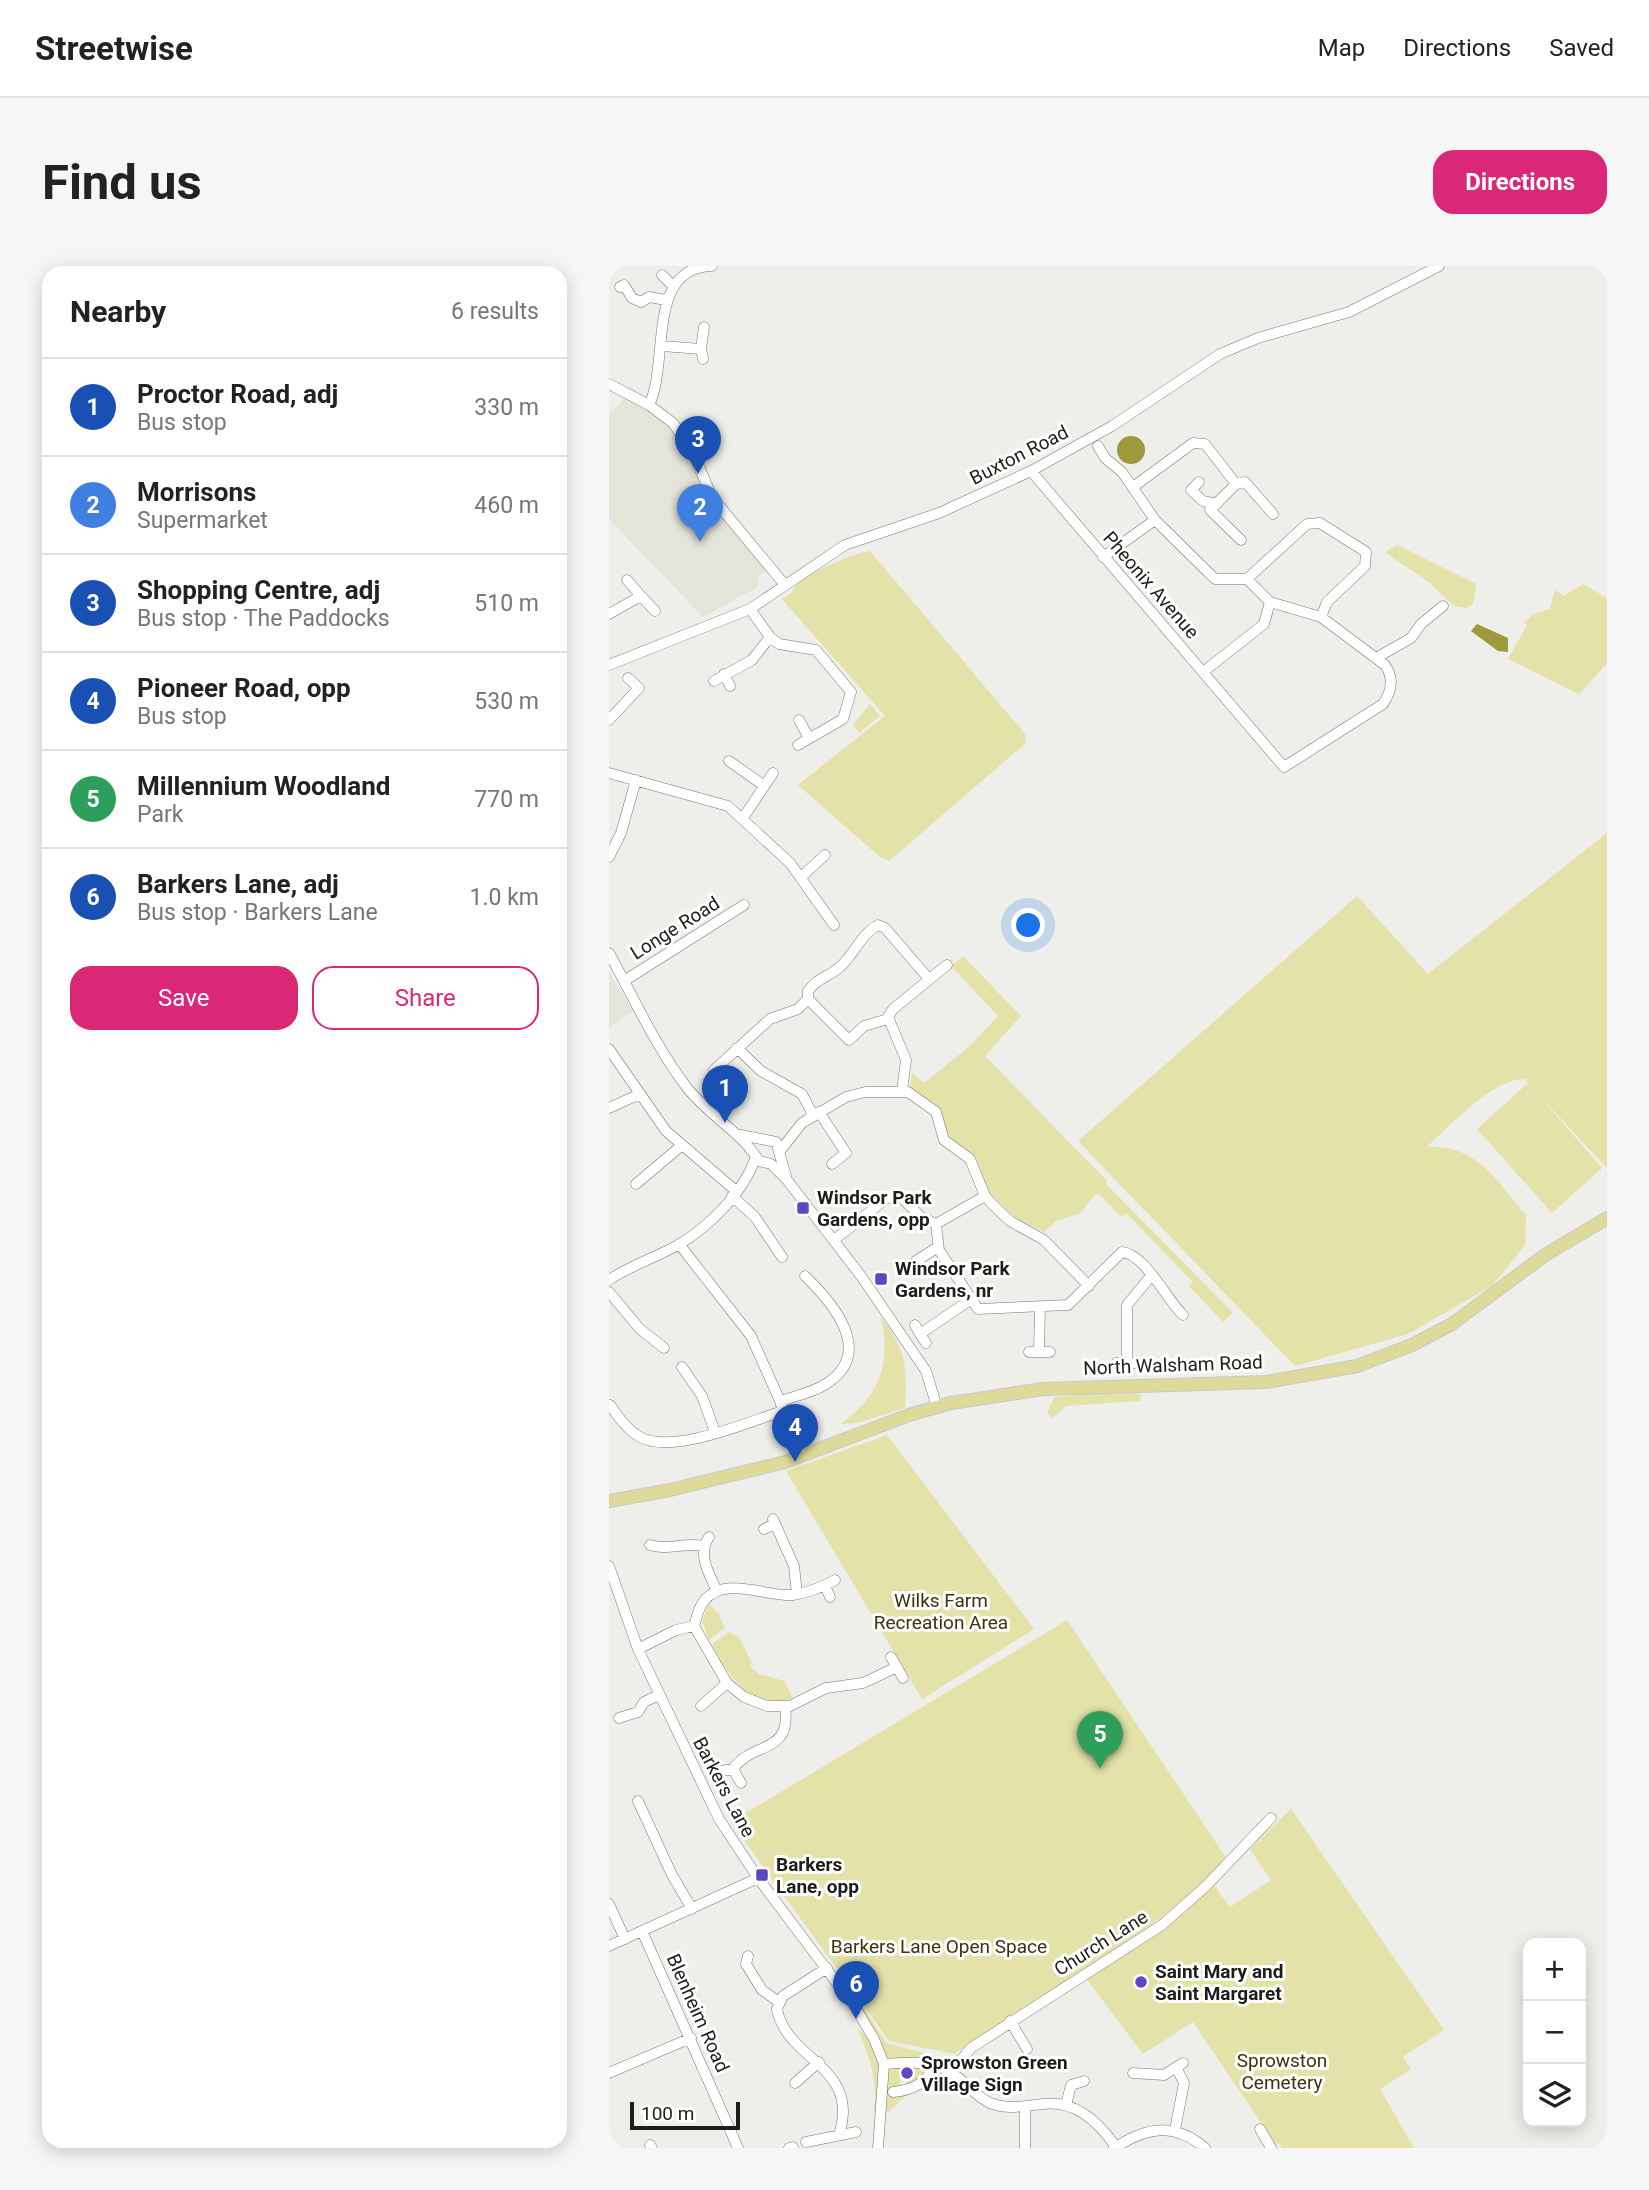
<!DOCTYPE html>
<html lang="en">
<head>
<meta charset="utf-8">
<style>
  :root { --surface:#fff; --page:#f6f6f6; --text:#222; --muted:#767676; --line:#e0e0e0; --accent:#db2777 }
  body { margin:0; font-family:Roboto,sans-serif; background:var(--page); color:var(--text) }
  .controls { position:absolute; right:21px; bottom:21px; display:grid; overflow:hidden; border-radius:14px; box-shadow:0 4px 18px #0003 }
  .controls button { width:63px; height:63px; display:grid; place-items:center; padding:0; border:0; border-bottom:2px solid var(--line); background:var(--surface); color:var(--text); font:35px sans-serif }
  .scale { position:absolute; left:21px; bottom:18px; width:110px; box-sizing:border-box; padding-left:7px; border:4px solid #1d1d1c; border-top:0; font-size:19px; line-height:24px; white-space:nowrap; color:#1d1d1c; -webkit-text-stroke:5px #fffffe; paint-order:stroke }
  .you { position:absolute; left:420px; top:660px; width:24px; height:24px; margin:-18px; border:5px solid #fff; border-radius:50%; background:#1a73e8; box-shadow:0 0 0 10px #1a73e833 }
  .badge { display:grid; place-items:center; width:46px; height:46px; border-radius:50%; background:var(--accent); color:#fff; font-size:23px; font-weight:700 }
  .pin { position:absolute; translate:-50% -58px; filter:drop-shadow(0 2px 4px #0008) }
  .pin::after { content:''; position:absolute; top:37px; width:24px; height:21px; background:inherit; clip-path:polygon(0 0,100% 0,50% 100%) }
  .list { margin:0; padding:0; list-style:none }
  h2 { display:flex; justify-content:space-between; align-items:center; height:91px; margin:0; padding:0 28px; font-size:30px }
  h2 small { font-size:23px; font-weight:400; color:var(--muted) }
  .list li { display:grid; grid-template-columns:46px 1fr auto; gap:21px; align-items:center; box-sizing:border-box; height:98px; padding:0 28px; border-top:2px solid var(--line) }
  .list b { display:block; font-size:26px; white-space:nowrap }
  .list p { margin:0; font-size:23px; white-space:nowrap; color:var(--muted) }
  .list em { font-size:23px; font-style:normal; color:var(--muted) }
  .actions { display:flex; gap:14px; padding:21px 28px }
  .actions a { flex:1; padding:16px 0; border:2px solid var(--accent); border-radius:21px; text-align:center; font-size:24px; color:var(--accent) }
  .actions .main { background:var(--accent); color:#fff }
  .icon { flex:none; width:38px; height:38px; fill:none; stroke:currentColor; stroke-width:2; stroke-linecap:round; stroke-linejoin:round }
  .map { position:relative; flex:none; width:998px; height:1882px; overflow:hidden; border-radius:21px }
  header { display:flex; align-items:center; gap:42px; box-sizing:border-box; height:98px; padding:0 35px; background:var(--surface); border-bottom:2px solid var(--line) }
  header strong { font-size:33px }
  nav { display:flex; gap:38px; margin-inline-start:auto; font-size:24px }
  .intro { display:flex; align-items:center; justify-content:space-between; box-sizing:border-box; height:168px; padding:0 42px }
  h1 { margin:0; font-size:49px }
  .button { padding:18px 32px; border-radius:21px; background:var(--accent); color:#fff; font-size:24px; font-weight:700 }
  main { display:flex; gap:42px; padding:0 42px }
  aside { flex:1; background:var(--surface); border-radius:21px; box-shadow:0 4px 18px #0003 }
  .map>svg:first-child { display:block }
  .built { fill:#e4e4d9 }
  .green { fill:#e3e2a8 }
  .water { fill:#9e993b }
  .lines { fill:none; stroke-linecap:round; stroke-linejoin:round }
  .minor-casing { stroke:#757573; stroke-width:11 }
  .major-casing { stroke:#c9c9c9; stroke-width:14 }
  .minor { stroke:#fff; stroke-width:10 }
  .major { stroke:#dedb9a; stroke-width:12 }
  .poi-dot { fill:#5e48c0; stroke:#fffffe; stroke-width:2.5 }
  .labels { text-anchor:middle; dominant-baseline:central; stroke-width:6; stroke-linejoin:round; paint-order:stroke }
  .street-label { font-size:19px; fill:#1d1d1c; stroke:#fffffe }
  .poi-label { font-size:19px; font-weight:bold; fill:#1d1d1c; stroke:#fffffe; text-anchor:start }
  .park-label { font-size:19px; fill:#38350d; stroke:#fffffe }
</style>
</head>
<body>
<header>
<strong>Streetwise</strong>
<nav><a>Map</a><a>Directions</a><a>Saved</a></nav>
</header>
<div class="intro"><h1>Find us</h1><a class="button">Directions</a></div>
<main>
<aside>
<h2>Nearby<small>6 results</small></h2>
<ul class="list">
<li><span class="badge" style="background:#1a4fb4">1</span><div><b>Proctor Road, adj</b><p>Bus stop</p></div><em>330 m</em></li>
<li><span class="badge" style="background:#3f7fe0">2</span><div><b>Morrisons</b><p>Supermarket</p></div><em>460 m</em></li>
<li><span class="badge" style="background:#1a4fb4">3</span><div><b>Shopping Centre, adj</b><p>Bus stop · The Paddocks</p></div><em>510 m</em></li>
<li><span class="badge" style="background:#1a4fb4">4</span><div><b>Pioneer Road, opp</b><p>Bus stop</p></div><em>530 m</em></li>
<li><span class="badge" style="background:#2e9e5b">5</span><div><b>Millennium Woodland</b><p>Park</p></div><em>770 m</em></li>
<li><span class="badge" style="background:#1a4fb4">6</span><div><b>Barkers Lane, adj</b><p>Bus stop · Barkers Lane</p></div><em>1.0 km</em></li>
</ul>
<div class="actions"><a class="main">Save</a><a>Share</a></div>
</aside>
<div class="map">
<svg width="998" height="1882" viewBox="0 0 998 1882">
  <rect width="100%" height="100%" fill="#eeeeea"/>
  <path class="built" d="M 20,120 L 56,143 L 77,167 L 93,193 L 102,222 L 164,302 L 150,309 L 149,321 L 94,351 L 0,253 L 0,148 L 12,136 Z
    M 0,706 L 24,745 L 0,762 Z"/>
  <path class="green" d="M 788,279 L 867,318 L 864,338 L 857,342 L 845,340 L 821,317 L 776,286 Z
    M 261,285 L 416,468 L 417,477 L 280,595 L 272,592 L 189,519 L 276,450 L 172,332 C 182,331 183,325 187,320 C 196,308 247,286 261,285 Z
    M 974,318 L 998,332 L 998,397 L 970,428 L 899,393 L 918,359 L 915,356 L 925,348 L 941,343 L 946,324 L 955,330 Z
    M 261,438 L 271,450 L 250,467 L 244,459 Z
    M 998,567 L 998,902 L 925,824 L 993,902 L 943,947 L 868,863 L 919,817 L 916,813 C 885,812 839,861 818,881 C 868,878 887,915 917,949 L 916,979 L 884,1019 L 799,1068 L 686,1100 L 469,875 L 748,630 L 819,708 Z
    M 354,690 L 412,750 L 376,790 L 498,915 L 497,918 L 624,1047 L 614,1056 L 580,1020 L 584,1016 L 517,947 L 512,951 L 491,929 L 487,928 L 471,947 L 447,955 L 435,966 L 405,951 L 380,926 L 365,889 L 341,873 L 328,840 L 301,821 L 303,807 L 315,817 L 361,780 L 389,750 L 342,700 Z
    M 271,1050 C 298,1085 298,1099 296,1142 L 248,1157 L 231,1158 C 270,1133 284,1094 271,1050 Z
    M 519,1125 L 533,1129 L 531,1135 L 457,1140 L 444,1152 L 438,1147 L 445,1131 Z
    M 278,1169 L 425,1363 L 313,1433 L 177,1205 Z
    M 100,1338 L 109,1347 L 116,1362 L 100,1374 L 93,1354 Z
    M 458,1354 L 618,1593 C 577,1633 534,1668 485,1699 C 438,1728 390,1754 346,1788 L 280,1775 L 122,1556 Z
    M 120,1366 L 130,1371 L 143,1397 L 141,1401 L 150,1408 L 175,1415 L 184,1432 C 141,1446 120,1410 103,1378 Z
    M 682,1543 L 835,1764 L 794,1791 L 802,1803 L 771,1823 L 805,1882 L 673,1882 L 670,1877 L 667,1879 L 584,1756 L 534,1788 L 477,1712 L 575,1648 L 605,1619 L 621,1641 L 662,1614 L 641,1583 Z
    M 253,1739 L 277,1777 L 343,1794 C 335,1806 312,1812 299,1821 L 296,1810 L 291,1810 L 292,1822 L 284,1830 L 299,1828 L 277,1848 L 265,1847 C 269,1816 261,1790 248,1762 L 259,1771 Z"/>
  <path class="water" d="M508 184a14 14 0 1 1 28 0a14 14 0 1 1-28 0Z
    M 868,358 L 899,372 L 899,386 L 889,385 L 862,365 Z"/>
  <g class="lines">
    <defs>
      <path id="minor" d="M 53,9 L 64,20
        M 11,21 L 15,19 L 23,32 L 32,36 L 40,31 L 57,34
        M 53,80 L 92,83 L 94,93
        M 92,83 L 95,61
        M 0,118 L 40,139 L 64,157 L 82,182 L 103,231 L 175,318
        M 40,139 C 61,97 36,1 103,0
        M 422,205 L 675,501 L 774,438 C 783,425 785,412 776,399 L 712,351 L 661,336 L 638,313 L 606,313 L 546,254 L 513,206 L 496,192 L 489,180
        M 590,216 L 582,224 L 594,235 L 608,238
        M 524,221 L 584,177 L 596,178 L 627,218
        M 632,274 L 601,244 L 627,218 L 636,216 L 664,248
        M 494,291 L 546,254
        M 638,313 L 698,258 L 711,257 L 757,286 L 756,300 L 718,336 L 712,351
        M 32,330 L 46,345
        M 141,343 L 161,371 L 170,378 L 207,384 L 242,426 L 234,453 L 189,479
        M 0,348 L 32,330 L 18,314
        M 767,392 L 802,372 L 812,358 L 834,340
        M 0,399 L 141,343 L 236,279 L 330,247 L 422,205 L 503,160 L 611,88 L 649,72 L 740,46 L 830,0
        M 594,406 L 655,358 L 661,336
        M 115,408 L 121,420
        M 105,415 L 143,394 L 161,371
        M 0,454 L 30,422 L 19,412
        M 190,454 L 200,472
        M 120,495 L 154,519
        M 0,507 L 119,540 L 181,597 L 225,659
        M 134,552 L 164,507
        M 0,591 L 12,567 L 27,514
        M 192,611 L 216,589
        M 0,687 C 25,732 47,782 79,823 C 101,850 133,867 150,895 L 162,898 L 178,914 L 252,1010 L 317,1105 L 328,1141
        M 15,715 L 135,639
        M 279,753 L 255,760 L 240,774 L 199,733 L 199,725 C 209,711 220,711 231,701 C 245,689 252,668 269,659 L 276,662 L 320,713
        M 128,782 L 152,805 L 193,828 L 204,849
        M 0,783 L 57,865 L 127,925
        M 105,804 L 161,753 L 189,743 L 199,733
        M 293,825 L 297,794 L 279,751 L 284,743 L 338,699
        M 0,842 L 31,828
        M 210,846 L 237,887 L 223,898
        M 132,869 L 167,876 L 177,910
        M 171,885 L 193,857 L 237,831 L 256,826 L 299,826 L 327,846 L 335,874 L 361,893 L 376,930 L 383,938 L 401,955 L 435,974 L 480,1020
        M 27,918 L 72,880
        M 123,930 L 146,951 L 173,991
        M 327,958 L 330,984 L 369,1043 L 459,1039 L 513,986 C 536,988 558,1034 574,1049
        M 225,974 L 278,932 L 292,931 L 312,951 L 327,958 L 376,930
        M 70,978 L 142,1070 L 171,1135 L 189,1192
        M 307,995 L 329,981
        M 0,1014 C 22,999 46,992 69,979 C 100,961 136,925 147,890
        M 0,1026 L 31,1063 L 55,1082
        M 431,1041 L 430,1086 L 441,1086
        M 306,1059 L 311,1068
        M 317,1077 L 311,1068 L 361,1034
        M 420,1086 L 430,1086
        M 507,1097 L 518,1097
        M 529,1097 L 518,1097 L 518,1039 L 542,1010
        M 73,1101 L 93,1130 L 106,1166
        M 171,1135 C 186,1130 203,1127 217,1118 C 266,1087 225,1038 196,1010
        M 1,1139 C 9,1150 18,1164 31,1171 C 64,1189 139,1156 174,1145
        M 164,1253 L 185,1300 L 188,1328
        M 155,1263 L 166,1258
        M 100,1271 C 88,1289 100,1307 108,1325
        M 41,1279 C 60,1285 75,1276 94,1280
        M 0,1300 L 29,1383 L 110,1553 L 149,1612 L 246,1741 L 265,1773 L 275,1798 L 269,1882
        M 216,1320 L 221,1331
        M 85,1360 L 118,1417 L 135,1431 L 158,1440 L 181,1440 L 217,1422 L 254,1417 L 288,1401
        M 29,1383 L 67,1364 L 85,1360 C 88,1351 89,1342 95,1335 C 116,1309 157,1331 184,1329 C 200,1327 213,1321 226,1314
        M 282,1391 L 294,1412
        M 92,1440 L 118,1417
        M 10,1452 L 29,1446 L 35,1436 L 50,1429
        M 124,1503 L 132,1517
        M 112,1505 L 124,1503 C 143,1475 183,1489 176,1441
        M 29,1535 L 63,1609 L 83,1643
        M 0,1638 L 16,1673
        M 33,1665 L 129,1882
        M 0,1680 L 149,1612
        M 139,1690 L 137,1698 L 153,1724 L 170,1736
        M 218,1702 L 174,1730 L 168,1743 C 178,1796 252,1799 230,1869
        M 401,1755 L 418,1783
        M 275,1798 C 304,1796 327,1793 351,1813 C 361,1821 368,1831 381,1837 C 399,1844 415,1840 434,1838 C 466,1834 488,1855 505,1878 L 505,1882
        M 342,1806 L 362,1782 L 553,1659 L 596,1621 L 662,1552
        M 0,1807 L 82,1772
        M 524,1807 L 555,1809 L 574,1797
        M 186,1817 L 210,1796
        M 284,1826 C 305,1824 316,1817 327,1799
        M 457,1839 L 462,1819 L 475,1815
        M 416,1841 L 416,1882
        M 651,1863 L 662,1882
        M 566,1864 L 575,1817 L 567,1801
        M 197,1876 L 247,1866
        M 41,1879 L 43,1882
        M 507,1881 C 538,1861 566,1856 596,1882
        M 180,1882 L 184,1881"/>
      <path id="major" d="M 0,1235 L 61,1224 L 176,1196 L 300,1149 L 342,1137 L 434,1123 L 658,1116 L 748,1100 L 803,1079 L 843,1058 L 936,989 L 998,952"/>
    </defs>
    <use href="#minor" class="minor-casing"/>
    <use href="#major" class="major-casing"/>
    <use href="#minor" class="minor"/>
    <use href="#major" class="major"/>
  </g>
  <g class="poi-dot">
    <rect x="187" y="935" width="14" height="14" rx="3.5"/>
    <rect x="265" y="1006" width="14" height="14" rx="3.5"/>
    <rect x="146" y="1602" width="14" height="14" rx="3.5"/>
    <circle cx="532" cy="1716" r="7"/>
    <circle cx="298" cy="1807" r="7"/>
  </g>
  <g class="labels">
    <g class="street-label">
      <text transform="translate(410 189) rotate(-27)">Buxton Road</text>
      <text transform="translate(542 319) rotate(49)">Pheonix Avenue</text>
      <text transform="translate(66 662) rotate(-32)">Longe Road</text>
      <text transform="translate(564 1099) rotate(-2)">North Walsham Road</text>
      <text transform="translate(115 1521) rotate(62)">Barkers Lane</text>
      <text transform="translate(492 1677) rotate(-32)">Church Lane</text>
      <text transform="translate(89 1747) rotate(66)">Blenheim Road</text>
    </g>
    <g class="poi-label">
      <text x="208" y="931">Windsor Park<tspan x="208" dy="22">Gardens, opp</tspan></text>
      <text x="286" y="1002">Windsor Park<tspan x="286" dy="22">Gardens, nr</tspan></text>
      <text x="167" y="1598">Barkers<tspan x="167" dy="22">Lane, opp</tspan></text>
      <text x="546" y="1705">Saint Mary and<tspan x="546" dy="22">Saint Margaret</tspan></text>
      <text x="312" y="1796">Sprowston Green<tspan x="312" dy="22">Village Sign</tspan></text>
    </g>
    <g class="park-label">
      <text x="332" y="1334">Wilks Farm<tspan x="332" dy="22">Recreation Area</tspan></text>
      <text x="330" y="1680">Barkers Lane Open Space</text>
      <text x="673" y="1794">Sprowston<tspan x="673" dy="22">Cemetery</tspan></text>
    </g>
  </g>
</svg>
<div class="controls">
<button>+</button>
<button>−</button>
<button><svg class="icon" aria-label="layers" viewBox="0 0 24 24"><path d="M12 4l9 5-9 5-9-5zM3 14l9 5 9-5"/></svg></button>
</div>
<div class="scale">100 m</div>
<div class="you"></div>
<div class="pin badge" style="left:116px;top:857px;background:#1a4fb4">1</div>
<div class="pin badge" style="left:91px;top:276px;background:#3f7fe0">2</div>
<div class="pin badge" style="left:89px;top:208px;background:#1a4fb4">3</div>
<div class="pin badge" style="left:186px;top:1196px;background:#1a4fb4">4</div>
<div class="pin badge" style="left:491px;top:1503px;background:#2e9e5b">5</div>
<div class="pin badge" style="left:247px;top:1753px;background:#1a4fb4">6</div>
</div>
</main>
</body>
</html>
